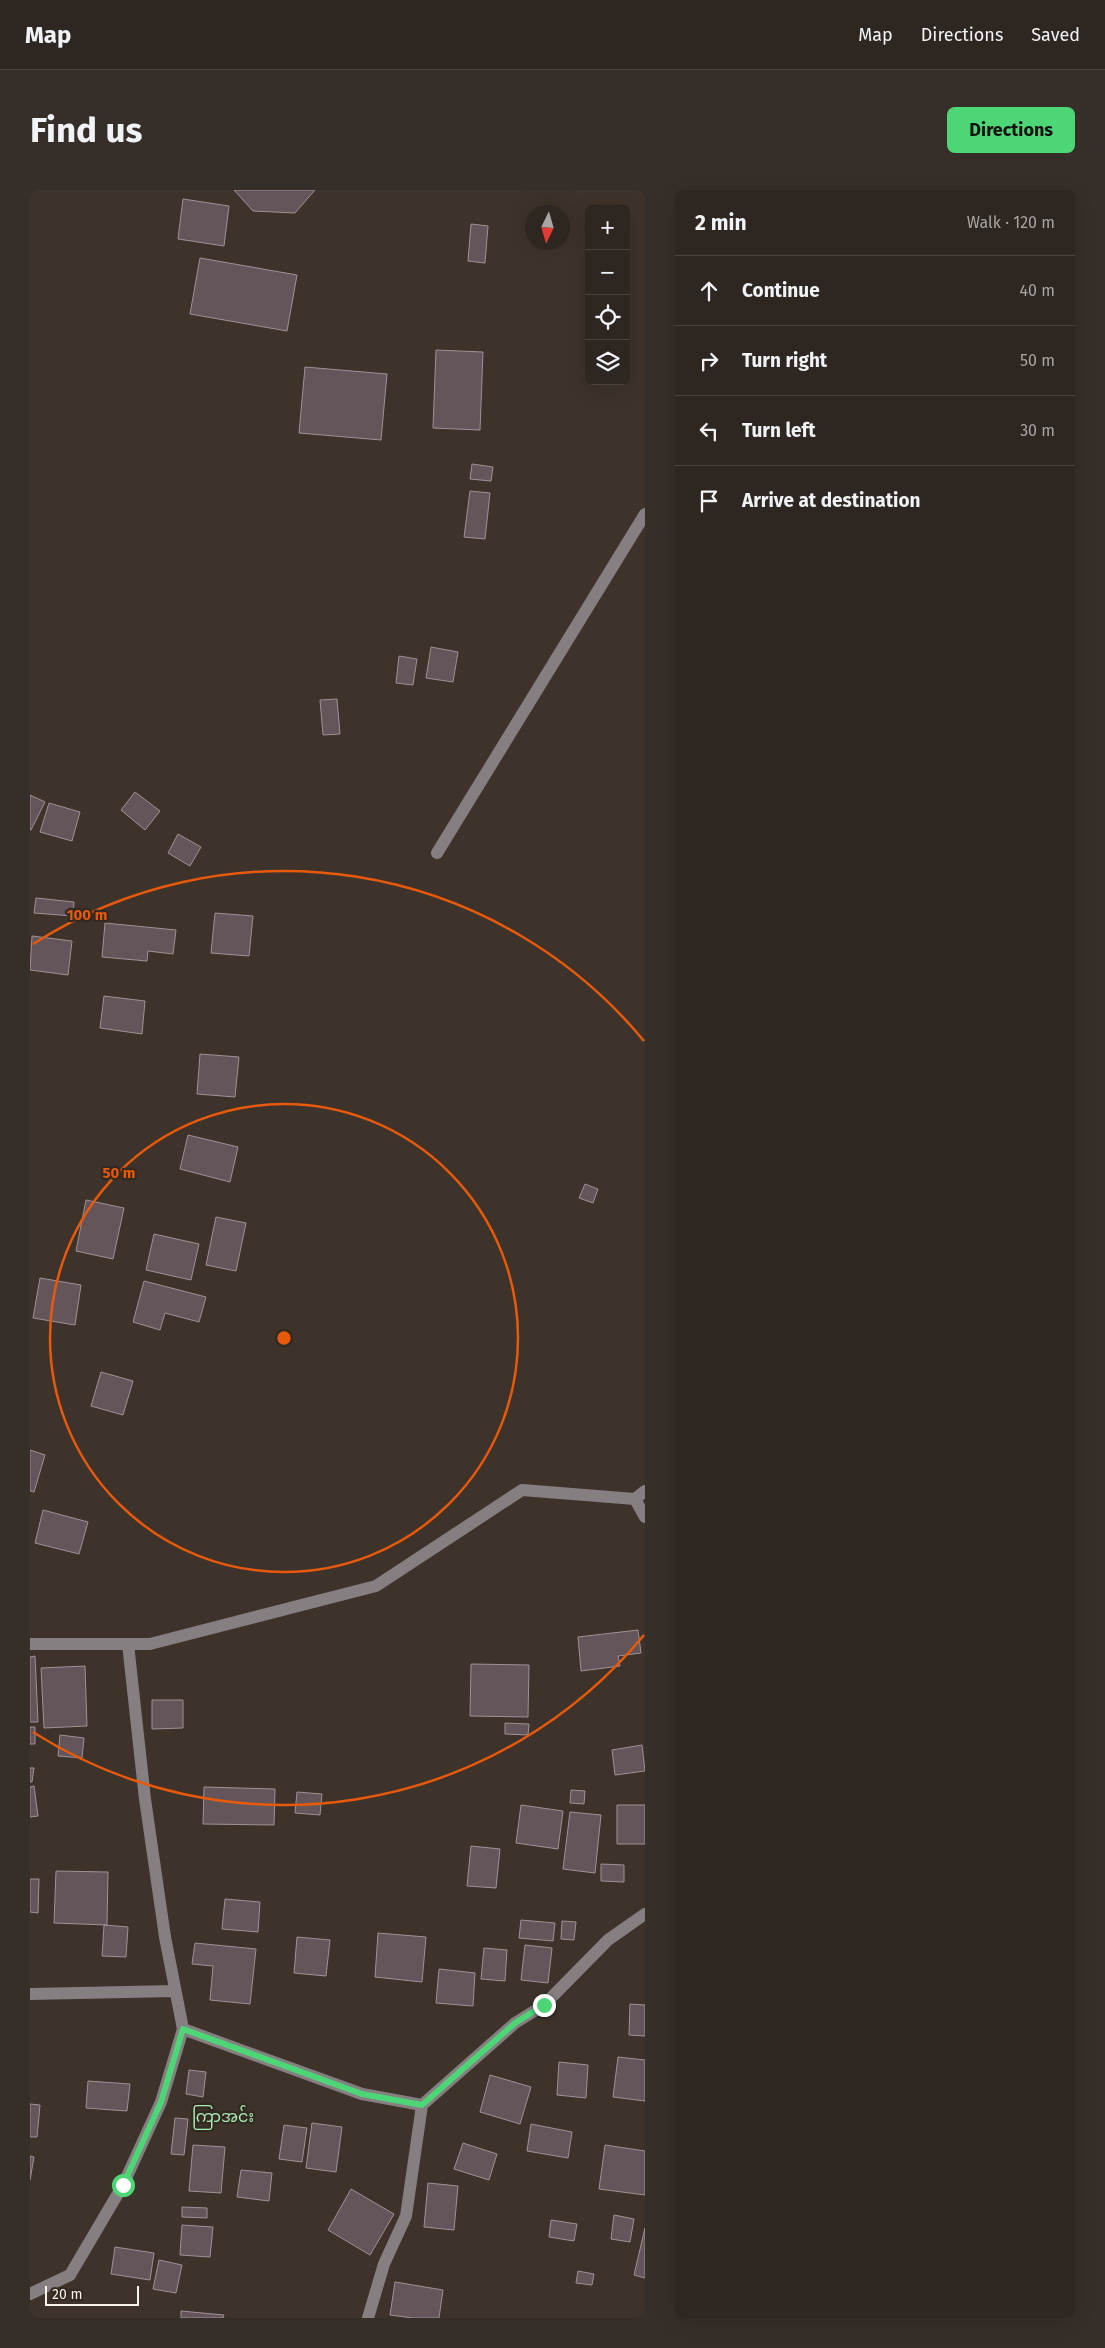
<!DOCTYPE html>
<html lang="en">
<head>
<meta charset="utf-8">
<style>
  :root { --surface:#2e2620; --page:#362e29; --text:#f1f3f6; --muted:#a7a5a5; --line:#49433e; --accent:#4dd676 }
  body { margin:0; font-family:"Fira Sans","Noto Sans Myanmar",sans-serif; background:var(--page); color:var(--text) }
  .controls { position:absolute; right:15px; top:15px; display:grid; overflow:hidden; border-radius:8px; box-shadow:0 5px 20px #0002 }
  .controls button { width:45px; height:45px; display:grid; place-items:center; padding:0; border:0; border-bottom:1px solid var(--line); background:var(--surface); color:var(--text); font:25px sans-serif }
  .compass { position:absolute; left:495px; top:15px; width:45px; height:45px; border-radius:50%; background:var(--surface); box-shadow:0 5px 20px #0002; rotate:185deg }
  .scale { position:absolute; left:15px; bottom:12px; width:94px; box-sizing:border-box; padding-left:5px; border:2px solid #f8f2ec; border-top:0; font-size:14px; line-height:18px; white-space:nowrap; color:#f8f2ec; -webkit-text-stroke:4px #322921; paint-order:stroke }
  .stop { position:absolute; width:15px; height:15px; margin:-11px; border:4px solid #4dd676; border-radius:50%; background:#fff }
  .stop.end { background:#4dd676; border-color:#fff; box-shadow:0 1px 5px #0008 }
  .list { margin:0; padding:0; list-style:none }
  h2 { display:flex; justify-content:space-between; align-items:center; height:65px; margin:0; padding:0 20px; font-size:21px }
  h2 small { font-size:16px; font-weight:400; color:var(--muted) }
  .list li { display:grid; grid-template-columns:32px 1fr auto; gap:15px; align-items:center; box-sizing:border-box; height:70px; padding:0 20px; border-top:1px solid var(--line) }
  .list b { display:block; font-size:19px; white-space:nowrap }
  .list em { font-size:16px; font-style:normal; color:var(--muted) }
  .icon { flex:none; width:28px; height:28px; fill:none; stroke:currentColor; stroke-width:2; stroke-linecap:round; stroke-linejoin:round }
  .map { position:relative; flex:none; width:615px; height:2128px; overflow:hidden; border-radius:8px }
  header { display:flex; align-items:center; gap:30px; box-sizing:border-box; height:70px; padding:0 25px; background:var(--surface); border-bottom:1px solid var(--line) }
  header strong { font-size:24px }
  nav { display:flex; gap:28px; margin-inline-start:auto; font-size:18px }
  .intro { display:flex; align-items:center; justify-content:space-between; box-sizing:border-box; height:120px; padding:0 30px }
  h1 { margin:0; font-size:35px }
  .button { padding:12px 22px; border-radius:8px; background:var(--accent); color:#111; font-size:18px; font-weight:700 }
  main { display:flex; gap:30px; padding:0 30px }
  aside { flex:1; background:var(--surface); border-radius:8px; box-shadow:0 5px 20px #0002 }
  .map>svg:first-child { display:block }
  .building { fill:#63555a; stroke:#a09196 }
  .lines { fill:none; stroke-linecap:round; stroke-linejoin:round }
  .minor { stroke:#867f81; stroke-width:12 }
  .route { stroke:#4dd676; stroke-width:6 }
  .ring { fill:none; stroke:#e8590c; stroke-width:2.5 }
  .labels { text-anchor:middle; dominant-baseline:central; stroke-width:4.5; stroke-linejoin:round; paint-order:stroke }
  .quarter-label { font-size:16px; fill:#a7e9b3; stroke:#322921 }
  .centre { fill:#e8590c; stroke:#322921; stroke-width:2.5 }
  .ring-label { font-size:15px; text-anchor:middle; font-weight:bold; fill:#e8590c; stroke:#322921; stroke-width:4.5; stroke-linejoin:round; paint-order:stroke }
</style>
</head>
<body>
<header>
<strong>Map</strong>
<nav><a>Map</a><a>Directions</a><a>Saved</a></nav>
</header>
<div class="intro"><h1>Find us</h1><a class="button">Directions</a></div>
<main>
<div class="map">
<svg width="615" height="2128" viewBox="0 0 615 2128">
  <rect width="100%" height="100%" fill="#3d332b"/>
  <path class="building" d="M 204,0 L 285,0 L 265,23 L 223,21 Z
    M 153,9 L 199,16 L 194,56 L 148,49 Z
    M 441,34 L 458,36 L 455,73 L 438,71 Z
    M 170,68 L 267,85 L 257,141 L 160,124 Z
    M 406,160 L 453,162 L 450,240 L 403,238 Z
    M 275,177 L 357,184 L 351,250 L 269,243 Z
    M 442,274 L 463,277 L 461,291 L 440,289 Z
    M 440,301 L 460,303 L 455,349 L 434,347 Z
    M 401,457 L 428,462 L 423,492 L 396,488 Z
    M 369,466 L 387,469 L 383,495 L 366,493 Z
    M 307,509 L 310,544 L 293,545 L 290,510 Z
    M 105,602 L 130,621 L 115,640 L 91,620 Z
    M 0,605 L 15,612 L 1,640 L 0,640 Z
    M 19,613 L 50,622 L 42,651 L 10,642 Z
    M 148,644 L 171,657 L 160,676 L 138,663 Z
    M 6,708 L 44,712 L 43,726 L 4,723 Z
    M 185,723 L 223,726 L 219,766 L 181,763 Z
    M 75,733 L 146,740 L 143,764 L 118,761 L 117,771 L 72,767 Z
    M 2,746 L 42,751 L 38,785 L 0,780 Z
    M 74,806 L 115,811 L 112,844 L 70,838 Z
    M 170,864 L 209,867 L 205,907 L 167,904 Z
    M 158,945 L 208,957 L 200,992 L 150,979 Z
    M 555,994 L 568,999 L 563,1013 L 549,1008 Z
    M 56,1010 L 94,1018 L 83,1069 L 46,1061 Z
    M 186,1027 L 216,1033 L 206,1081 L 176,1075 Z
    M 124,1044 L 169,1054 L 161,1090 L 116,1080 Z
    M 10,1088 L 51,1095 L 45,1135 L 3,1128 Z
    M 114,1091 L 176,1107 L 169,1132 L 135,1123 L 130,1140 L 103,1132 Z
    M 71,1182 L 103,1191 L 93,1225 L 61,1216 Z
    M 0,1260 L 15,1265 L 4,1302 L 0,1301 Z
    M 13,1320 L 58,1332 L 49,1364 L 5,1353 Z
    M 608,1440 L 611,1463 L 588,1466 L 590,1476 L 551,1481 L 548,1447 Z
    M 5,1466 L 8,1532 L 0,1532 L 0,1467 Z
    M 441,1474 L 499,1475 L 498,1527 L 440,1526 Z
    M 55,1476 L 57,1536 L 14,1538 L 11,1478 Z
    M 122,1510 L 153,1510 L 153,1538 L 122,1539 Z
    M 475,1533 L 499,1534 L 498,1545 L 475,1544 Z
    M 0,1537 L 5,1537 L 5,1554 L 0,1554 Z
    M 30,1545 L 54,1548 L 52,1568 L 28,1566 Z
    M 612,1555 L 615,1581 L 585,1585 L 582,1560 Z
    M 0,1578 L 4,1578 L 2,1592 L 0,1592 Z
    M 4,1596 L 8,1626 L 0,1627 L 0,1597 Z
    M 174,1597 L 245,1599 L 244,1635 L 173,1634 Z
    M 541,1600 L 555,1601 L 554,1614 L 540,1613 Z
    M 267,1602 L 292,1604 L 290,1625 L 265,1623 Z
    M 491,1615 L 533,1621 L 528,1659 L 486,1653 Z
    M 587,1615 L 615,1615 L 615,1654 L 587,1654 Z
    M 540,1622 L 571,1625 L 565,1683 L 533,1679 Z
    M 441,1656 L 470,1659 L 466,1698 L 437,1696 Z
    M 571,1674 L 594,1675 L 594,1692 L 571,1691 Z
    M 26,1681 L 78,1682 L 77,1735 L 24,1733 Z
    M 0,1689 L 9,1689 L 8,1723 L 0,1722 Z
    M 195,1709 L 230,1712 L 228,1742 L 192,1739 Z
    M 491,1730 L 525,1733 L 523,1751 L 489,1748 Z
    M 532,1731 L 546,1732 L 544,1750 L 531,1749 Z
    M 74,1735 L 98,1737 L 96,1767 L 72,1766 Z
    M 348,1743 L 396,1747 L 392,1792 L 345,1787 Z
    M 267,1747 L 300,1750 L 296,1786 L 264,1783 Z
    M 165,1753 L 226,1759 L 220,1814 L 180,1810 L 183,1776 L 162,1774 Z
    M 495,1755 L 522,1758 L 518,1793 L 491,1790 Z
    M 454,1758 L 477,1760 L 475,1791 L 451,1789 Z
    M 409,1779 L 445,1783 L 443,1816 L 406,1813 Z
    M 600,1814 L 615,1815 L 615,1846 L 599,1845 Z
    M 588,1867 L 615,1870 L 615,1911 L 583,1907 Z
    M 529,1872 L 558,1875 L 556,1908 L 527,1905 Z
    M 159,1880 L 176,1882 L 173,1907 L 156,1904 Z
    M 460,1885 L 501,1897 L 490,1934 L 450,1922 Z
    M 58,1891 L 100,1894 L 97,1921 L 56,1918 Z
    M 0,1914 L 10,1915 L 7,1947 L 0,1947 Z
    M 145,1928 L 158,1929 L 154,1965 L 141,1964 Z
    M 282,1933 L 312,1937 L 306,1982 L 276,1978 Z
    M 501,1934 L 542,1942 L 538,1968 L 497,1961 Z
    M 254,1935 L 277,1938 L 272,1972 L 249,1969 Z
    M 433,1953 L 467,1964 L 459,1990 L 424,1979 Z
    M 163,1955 L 195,1957 L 191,2003 L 159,2001 Z
    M 575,1955 L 615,1961 L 615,2005 L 569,1999 Z
    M 0,1966 L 4,1967 L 0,1990 Z
    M 211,1980 L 242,1983 L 239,2011 L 207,2007 Z
    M 398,1993 L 428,1996 L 424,2040 L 394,2037 Z
    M 321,1999 L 364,2024 L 340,2065 L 298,2040 Z
    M 152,2017 L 177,2018 L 177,2028 L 152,2027 Z
    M 584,2025 L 604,2029 L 600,2052 L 581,2049 Z
    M 521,2030 L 547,2034 L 544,2051 L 519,2047 Z
    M 152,2035 L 183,2037 L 180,2067 L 150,2065 Z
    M 615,2038 L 615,2088 L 604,2085 Z
    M 85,2057 L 124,2063 L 120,2090 L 81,2084 Z
    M 129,2070 L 152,2075 L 146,2103 L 123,2099 Z
    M 548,2081 L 564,2084 L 562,2095 L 546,2093 Z
    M 365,2092 L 413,2100 L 409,2128 L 383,2128 L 360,2125 Z
    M 151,2121 L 194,2125 L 193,2128 L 151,2128 Z"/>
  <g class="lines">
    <path class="minor" d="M 407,663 L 615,324
      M 605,1309 L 615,1327
      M 0,1454 L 120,1454 L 346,1396 L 492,1300 L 605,1309 L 615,1301
      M 98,1454 L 115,1609 L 135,1747 L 153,1839 L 332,1904 L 392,1915 L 485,1833 L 514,1815 L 578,1750 L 615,1724
      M 0,1804 L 145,1801
      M 0,2104 L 40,2085 L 93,1995 L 131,1912 L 153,1839
      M 338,2128 L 354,2074 L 376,2026 L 392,1915"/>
  </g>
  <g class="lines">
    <path class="route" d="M 93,1995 L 131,1912 L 153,1839 L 332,1904 L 392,1915 L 485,1833 L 514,1815"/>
  </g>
  <g class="ring">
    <circle cx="254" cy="1148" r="234"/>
    <path d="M614 1445A467 467 0 0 1 3 1542M3 754A467 467 0 0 1 614 851"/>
  </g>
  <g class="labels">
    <g class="quarter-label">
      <text x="193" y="1926">ကြာအင်း</text>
    </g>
  </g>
  <circle cx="254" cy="1148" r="8" class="centre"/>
  <g class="ring-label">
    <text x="57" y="730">100 m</text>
    <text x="89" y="988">50 m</text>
  </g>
</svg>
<div class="controls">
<button>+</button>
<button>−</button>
<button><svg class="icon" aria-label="locate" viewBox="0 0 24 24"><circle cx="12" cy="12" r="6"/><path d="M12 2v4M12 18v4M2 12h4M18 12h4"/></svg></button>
<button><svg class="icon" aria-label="layers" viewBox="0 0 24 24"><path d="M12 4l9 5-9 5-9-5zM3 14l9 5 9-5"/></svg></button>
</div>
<svg class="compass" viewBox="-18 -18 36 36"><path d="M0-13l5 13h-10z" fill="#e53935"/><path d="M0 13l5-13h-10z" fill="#a7a5a5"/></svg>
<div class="scale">20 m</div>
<div class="stop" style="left:93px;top:1995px"></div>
<div class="stop end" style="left:514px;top:1815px"></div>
</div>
<aside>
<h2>2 min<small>Walk · 120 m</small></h2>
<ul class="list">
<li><svg class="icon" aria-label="ahead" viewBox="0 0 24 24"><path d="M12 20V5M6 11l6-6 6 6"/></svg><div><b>Continue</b></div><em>40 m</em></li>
<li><svg class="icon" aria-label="right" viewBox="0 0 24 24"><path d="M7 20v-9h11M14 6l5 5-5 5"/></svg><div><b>Turn right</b></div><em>50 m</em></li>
<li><svg class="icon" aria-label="left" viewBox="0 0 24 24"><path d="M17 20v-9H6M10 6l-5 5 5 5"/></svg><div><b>Turn left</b></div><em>30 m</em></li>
<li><svg class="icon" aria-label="arrive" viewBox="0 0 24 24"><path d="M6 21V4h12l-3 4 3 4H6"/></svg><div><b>Arrive at destination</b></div></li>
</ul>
</aside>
</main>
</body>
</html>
